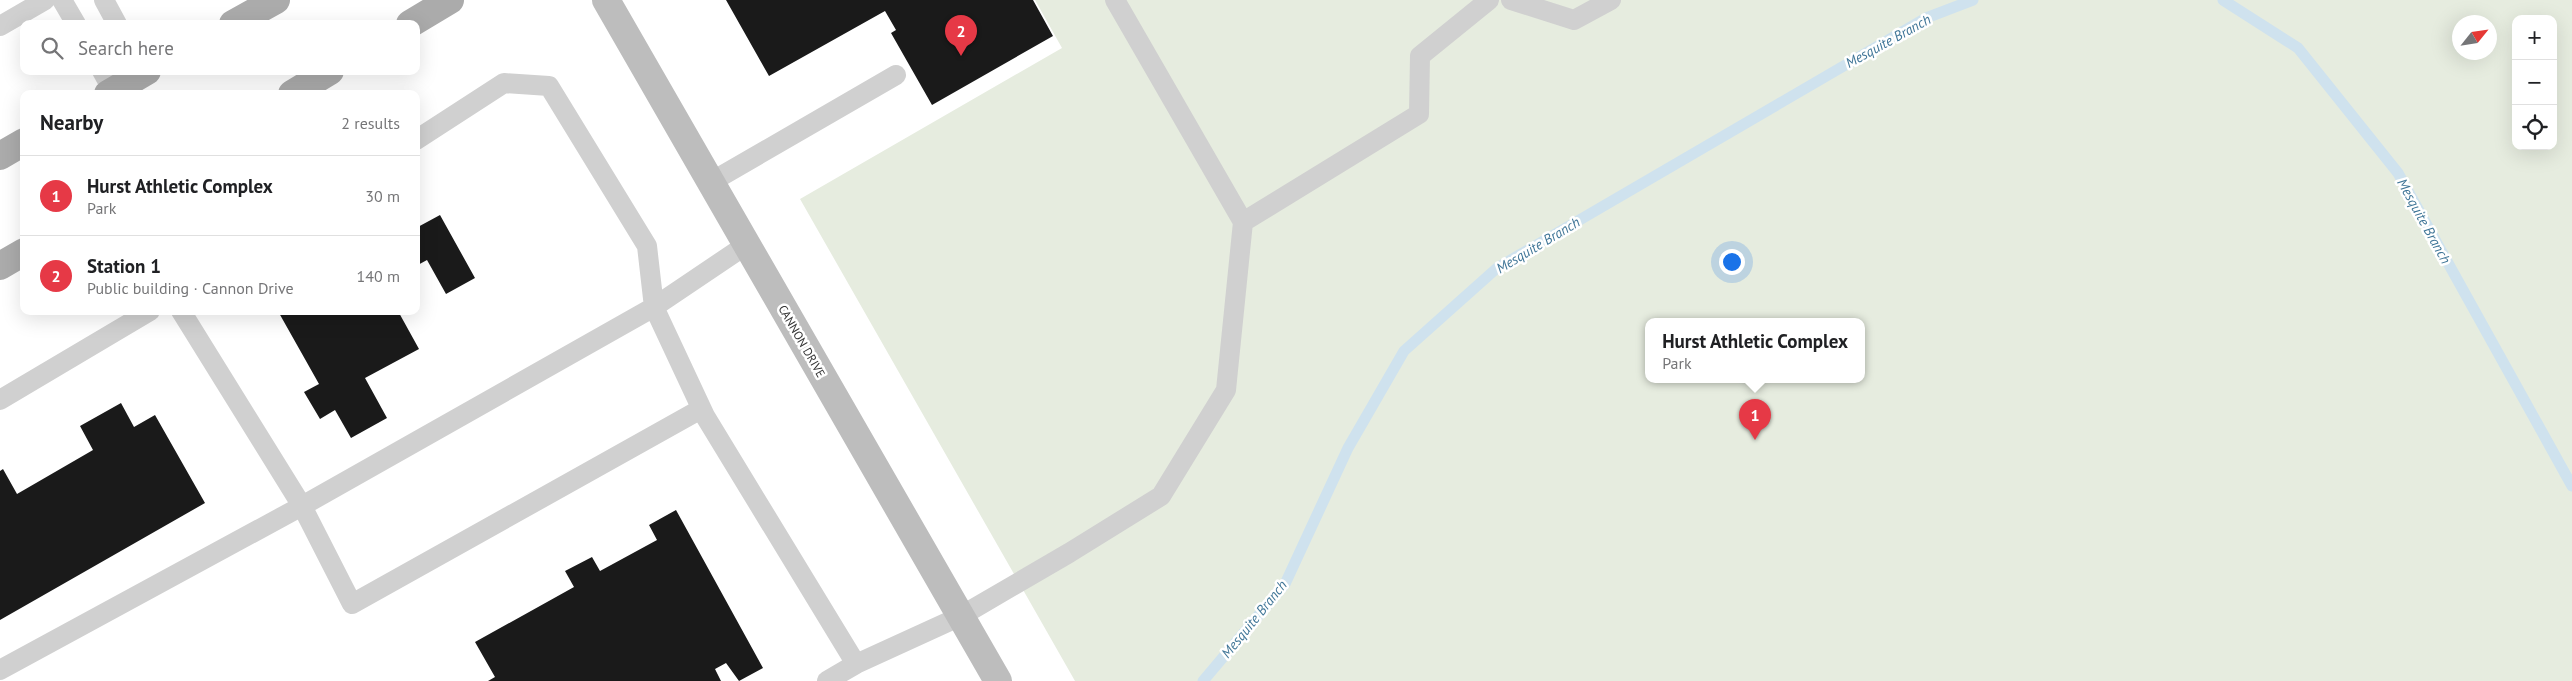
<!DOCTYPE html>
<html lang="en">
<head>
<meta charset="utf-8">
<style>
  :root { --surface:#fff; --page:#f6f6f6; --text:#202124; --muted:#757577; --line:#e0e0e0; --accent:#e63946 }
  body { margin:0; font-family:"PT Sans",sans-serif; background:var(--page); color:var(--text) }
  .controls { position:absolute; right:15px; top:15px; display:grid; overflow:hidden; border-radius:10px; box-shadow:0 5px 20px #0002 }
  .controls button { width:45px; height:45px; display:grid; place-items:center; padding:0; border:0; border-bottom:1px solid var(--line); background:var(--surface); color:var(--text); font:25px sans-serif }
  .compass { position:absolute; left:2452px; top:15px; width:45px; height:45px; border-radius:50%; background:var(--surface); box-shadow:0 5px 20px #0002; rotate:60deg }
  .you { position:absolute; left:1731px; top:261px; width:18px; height:18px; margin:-12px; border:4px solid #fff; border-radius:50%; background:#1a73e8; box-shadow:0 0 0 8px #1a73e833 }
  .badge { display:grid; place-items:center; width:32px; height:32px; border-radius:50%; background:var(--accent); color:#fff; font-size:16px; font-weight:700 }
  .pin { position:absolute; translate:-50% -41px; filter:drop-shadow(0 1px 2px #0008) }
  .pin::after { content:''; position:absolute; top:26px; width:18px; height:15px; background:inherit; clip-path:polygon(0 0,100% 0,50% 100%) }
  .popup { position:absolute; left:1645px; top:318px; width:220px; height:65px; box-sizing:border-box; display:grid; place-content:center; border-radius:10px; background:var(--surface); filter:drop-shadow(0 1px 4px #0005); font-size:16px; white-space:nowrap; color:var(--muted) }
  .popup b { font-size:19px; color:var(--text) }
  .popup::after { content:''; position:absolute; left:50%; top:100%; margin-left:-10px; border:10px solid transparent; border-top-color:var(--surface) }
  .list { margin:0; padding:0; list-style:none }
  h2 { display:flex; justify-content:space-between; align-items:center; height:65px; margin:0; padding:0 20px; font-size:21px }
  h2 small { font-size:16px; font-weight:400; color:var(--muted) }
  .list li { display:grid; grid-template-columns:32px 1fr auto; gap:15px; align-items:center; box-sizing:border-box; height:80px; padding:0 20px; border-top:1px solid var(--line) }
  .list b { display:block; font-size:19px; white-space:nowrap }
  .list p { margin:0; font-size:16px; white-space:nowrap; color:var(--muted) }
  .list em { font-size:16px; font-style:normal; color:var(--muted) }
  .icon { flex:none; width:28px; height:28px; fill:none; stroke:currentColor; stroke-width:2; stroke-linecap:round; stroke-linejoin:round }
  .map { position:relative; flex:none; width:2572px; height:681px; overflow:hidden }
  .search { position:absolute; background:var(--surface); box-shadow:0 5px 20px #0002; left:20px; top:20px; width:400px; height:55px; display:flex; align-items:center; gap:12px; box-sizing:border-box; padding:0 18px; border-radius:10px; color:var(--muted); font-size:19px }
  .panel { position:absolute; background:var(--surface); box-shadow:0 5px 20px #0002; left:20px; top:90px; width:400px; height:225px; border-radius:10px }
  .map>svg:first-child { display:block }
  .green { fill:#e6ecdf; fill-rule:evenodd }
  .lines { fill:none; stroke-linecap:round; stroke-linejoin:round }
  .stream { stroke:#cfe2ee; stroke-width:11 }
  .building { fill:#1a1a1a }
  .lane { stroke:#d0d0d0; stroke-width:20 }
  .secondary { stroke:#bdbdbd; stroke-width:28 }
  .primary { stroke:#ababab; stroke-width:28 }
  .labels { text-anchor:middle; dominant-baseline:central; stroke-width:5; stroke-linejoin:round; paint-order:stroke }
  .street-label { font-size:12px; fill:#333; stroke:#fff }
  .water-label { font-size:14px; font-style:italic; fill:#3f7597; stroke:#fff }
</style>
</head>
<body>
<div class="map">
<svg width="2572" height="681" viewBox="0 0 2572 681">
  <rect width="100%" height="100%" fill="#fff"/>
  <path class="green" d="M 1035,0 L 2572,0 L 2572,681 L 1075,681 L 800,199 L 1062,48 ZM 2516,19 L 2553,19 L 2553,146 L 2516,146 ZM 2460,22 L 2490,22 L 2490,52 L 2460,52 ZM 1649,321 L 1861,321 L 1861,379 L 1649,379 Z"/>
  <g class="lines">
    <path class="stream" d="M 2223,0 L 2298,48 L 2398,173 L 2572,486
      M 1203,681 L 1285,584 L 1348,448 L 1404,351 L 1497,268 L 1926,18 L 1973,0"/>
  </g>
  <path class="building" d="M 726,0 L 1033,0 L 1053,36 L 932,105 L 891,33 L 896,30 L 885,11 L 769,76 Z
    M 440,215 L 475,278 L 446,294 L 427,260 L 416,266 L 416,228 Z
    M 282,311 L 398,311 L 419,349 L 365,378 L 387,418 L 351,438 L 335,410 L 320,419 L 304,392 L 319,384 L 279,313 Z
    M 121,403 L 134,427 L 155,415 L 205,503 L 0,620 L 0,471 L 3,469 L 17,494 L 93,450 L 80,426 Z
    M 676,510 L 763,668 L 739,681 L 726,663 L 715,669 L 721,681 L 488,681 L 495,677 L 475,642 L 574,587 L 565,571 L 592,557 L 600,571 L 657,540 L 649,525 Z"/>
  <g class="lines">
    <path class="lane" d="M 62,0 L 76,24
      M 104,0 L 117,24
      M 1511,0 L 1574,20 L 1611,0
      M 0,26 L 45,0
      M 102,71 L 113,91
      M 416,140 L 504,83 L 549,86 L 647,246 L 654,307 L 302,506 L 352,604 L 701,409
      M 711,182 L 896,75
      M 1243,222 L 1419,114 L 1420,56 L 1489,0
      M 746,245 L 654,307 L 705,416 L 856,664 L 961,616 L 1069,553 L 1161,496 L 1226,390 L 1243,222 L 1115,0
      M 0,400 L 150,311
      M 0,670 L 302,506 L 181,311
      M 827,681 L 856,664"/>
    <path class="secondary" d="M 606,0 L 998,681"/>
    <path class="primary" d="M 233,24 L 276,0
      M 410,24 L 450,0
      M 108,94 L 147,71
      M 292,94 L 330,71
      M 0,156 L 24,142
      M 0,266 L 24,252"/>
  </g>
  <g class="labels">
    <g class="street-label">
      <text transform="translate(802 341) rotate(60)">CANNON DRIVE</text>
    </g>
    <g class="water-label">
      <text transform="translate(1888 41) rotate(-29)">Mesquite Branch</text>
      <text transform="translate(2424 221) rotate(61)">Mesquite Branch</text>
      <text transform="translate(1538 245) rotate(-31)">Mesquite Branch</text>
      <text transform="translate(1254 619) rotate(-51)">Mesquite Branch</text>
    </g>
  </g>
</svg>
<div class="controls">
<button>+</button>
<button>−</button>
<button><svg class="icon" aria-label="locate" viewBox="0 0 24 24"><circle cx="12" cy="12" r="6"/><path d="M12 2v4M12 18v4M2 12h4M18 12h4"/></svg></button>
</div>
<svg class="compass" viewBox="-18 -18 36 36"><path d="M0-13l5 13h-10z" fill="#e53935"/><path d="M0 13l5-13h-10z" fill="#757577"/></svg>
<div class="you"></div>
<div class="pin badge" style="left:1755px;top:440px">1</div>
<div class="popup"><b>Hurst Athletic Complex</b>Park</div>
<div class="pin badge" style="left:961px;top:56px">2</div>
<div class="search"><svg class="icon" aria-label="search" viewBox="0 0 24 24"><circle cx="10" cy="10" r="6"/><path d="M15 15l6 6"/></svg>Search here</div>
<section class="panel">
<h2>Nearby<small>2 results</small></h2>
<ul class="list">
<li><span class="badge">1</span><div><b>Hurst Athletic Complex</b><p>Park</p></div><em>30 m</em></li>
<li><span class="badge">2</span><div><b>Station 1</b><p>Public building · Cannon Drive</p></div><em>140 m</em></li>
</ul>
</section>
</div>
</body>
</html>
